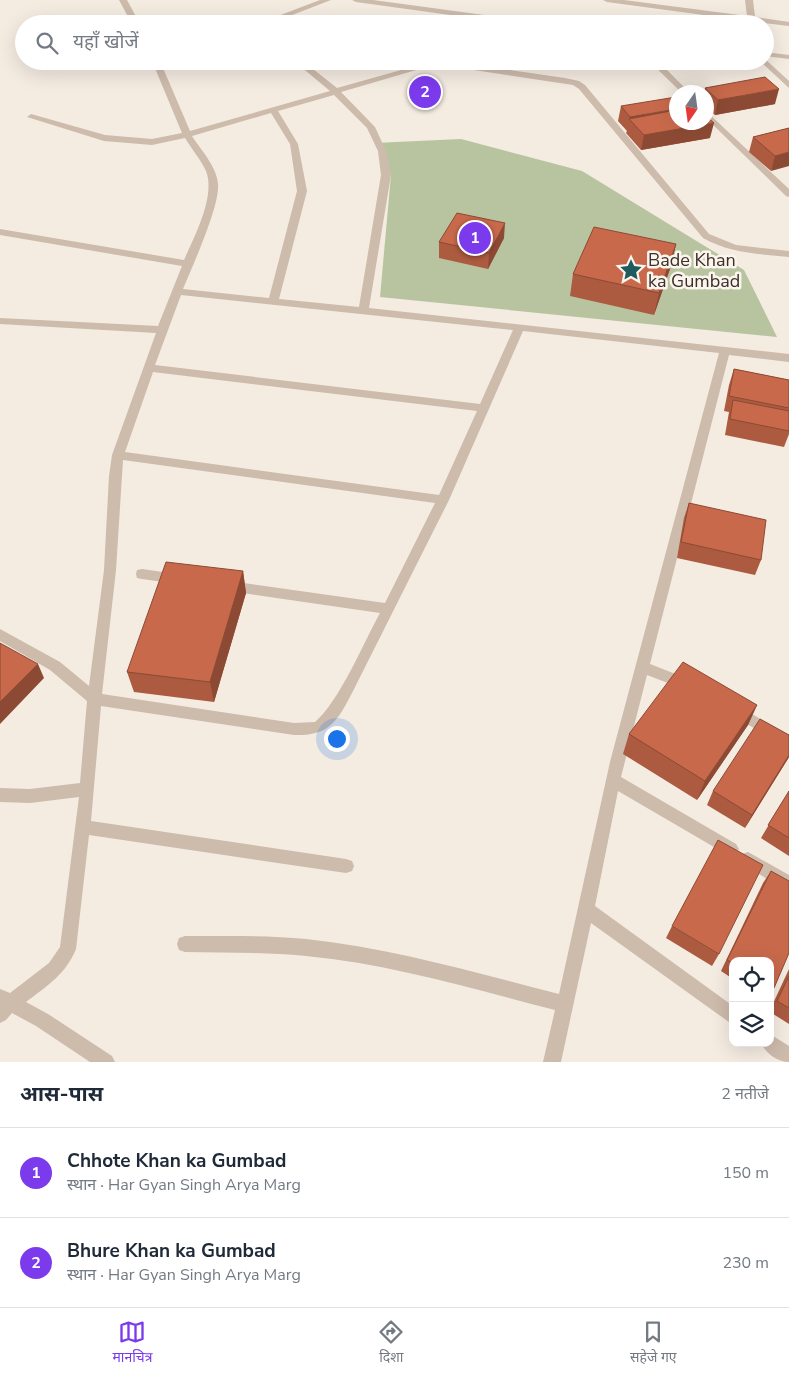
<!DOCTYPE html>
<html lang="hi">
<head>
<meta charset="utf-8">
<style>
  :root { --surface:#fff; --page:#f6f6f7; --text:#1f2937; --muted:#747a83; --line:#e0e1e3; --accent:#7c3aed }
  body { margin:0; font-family:"Nunito Sans","Noto Sans Devanagari",sans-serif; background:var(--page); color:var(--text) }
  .controls { position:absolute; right:15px; bottom:15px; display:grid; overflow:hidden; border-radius:10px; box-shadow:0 5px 20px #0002 }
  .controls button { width:45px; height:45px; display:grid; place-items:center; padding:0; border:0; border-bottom:1px solid var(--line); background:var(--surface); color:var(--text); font:25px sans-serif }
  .compass { position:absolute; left:669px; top:85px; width:45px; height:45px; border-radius:50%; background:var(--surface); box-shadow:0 5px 20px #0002; rotate:193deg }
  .you { position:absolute; left:336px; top:738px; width:18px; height:18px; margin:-12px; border:4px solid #fff; border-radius:50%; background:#1a73e8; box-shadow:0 0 0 8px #1a73e833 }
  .badge { display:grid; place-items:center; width:32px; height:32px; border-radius:50%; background:var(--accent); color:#fff; font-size:16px; font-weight:700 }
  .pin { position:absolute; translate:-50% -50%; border:2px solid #fff; box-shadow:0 1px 5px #0006 }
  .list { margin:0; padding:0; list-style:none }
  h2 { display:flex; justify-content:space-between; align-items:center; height:65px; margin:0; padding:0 20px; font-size:21px }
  h2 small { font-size:16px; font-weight:400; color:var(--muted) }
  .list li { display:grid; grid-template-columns:32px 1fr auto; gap:15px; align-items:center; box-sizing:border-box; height:90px; padding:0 20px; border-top:1px solid var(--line) }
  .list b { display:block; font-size:19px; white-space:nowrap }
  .list p { margin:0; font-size:16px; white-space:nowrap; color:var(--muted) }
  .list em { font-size:16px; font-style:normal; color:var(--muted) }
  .icon { flex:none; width:28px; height:28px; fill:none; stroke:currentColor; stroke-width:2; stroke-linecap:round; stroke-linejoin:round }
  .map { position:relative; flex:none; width:789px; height:1062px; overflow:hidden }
  .search { position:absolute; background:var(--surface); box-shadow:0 5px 20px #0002; left:15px; right:15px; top:15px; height:55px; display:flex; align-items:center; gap:12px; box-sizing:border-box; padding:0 18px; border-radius:28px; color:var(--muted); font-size:19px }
  .sheet { height:245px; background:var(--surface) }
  nav { display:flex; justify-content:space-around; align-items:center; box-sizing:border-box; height:70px; border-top:1px solid var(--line); background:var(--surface); font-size:14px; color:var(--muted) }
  nav a { display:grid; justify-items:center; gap:2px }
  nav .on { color:var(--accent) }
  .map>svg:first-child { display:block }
  .green { fill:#b8c4a0 }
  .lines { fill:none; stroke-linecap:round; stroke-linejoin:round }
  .street { fill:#cdbbac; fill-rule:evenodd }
  .wall { fill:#ac5a40 }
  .shaded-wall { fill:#8c4a34 }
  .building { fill:#c8694b; stroke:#8c4a34 }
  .labels { text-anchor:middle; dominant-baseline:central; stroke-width:5; stroke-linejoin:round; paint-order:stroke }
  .poi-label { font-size:18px; fill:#3b302b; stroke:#fbf5ee; text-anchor:start }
</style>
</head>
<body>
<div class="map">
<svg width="789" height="1062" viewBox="0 0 789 1062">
  <rect width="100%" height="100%" fill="#f4ebe1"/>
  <path class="green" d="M 461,139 L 582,171 L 744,270 L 777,337 L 380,297 L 391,175 L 375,143 Z"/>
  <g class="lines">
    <path class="street" d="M 119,0 L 127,0 L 140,24 L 132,24 Z
      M 320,0 L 331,0 L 269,24 L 257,24 Z
      M 352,0 L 373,0 L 535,22 L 539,24 L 516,24 L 356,2 Z
      M 603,0 L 624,0 L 747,16 L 745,0 L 753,0 L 755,17 L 789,22 L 789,26 L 756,22 L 756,24 L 748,24 L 748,21 L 607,2 Z
      M 765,52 L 789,55 L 789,59 L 765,56 Z
      M 765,59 L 789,81 L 789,88 L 762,63 L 761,61 L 765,61 Z
      M 152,61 L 160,61 L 190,131 L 330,91 L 294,61 L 303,61 L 337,88 L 433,61 L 446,61 L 565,78 L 579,81 L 585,85 L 709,234 L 736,245 L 789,251 L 789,257 C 759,254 729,253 703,238 L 579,89 L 573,85 L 441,65 L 430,66 L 341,92 L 375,127 L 386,151 L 391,175 L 369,308 L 789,354 L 789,362 L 729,355 L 650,664 L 691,680 L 693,684 L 691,688 L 686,690 L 647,675 L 621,777 L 736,844 L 739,849 L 736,854 L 731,856 L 726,854 L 618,791 L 595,906 L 733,1006 L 733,1025 L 591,923 L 561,1062 L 543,1062 L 555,1010 C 473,989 391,964 306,956 C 266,952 225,953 185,952 L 179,950 L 177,944 L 179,938 L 185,936 C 225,936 266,935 306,939 C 392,948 476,973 559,994 L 610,762 L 719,353 L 523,331 L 449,500 L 352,693 C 337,722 329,736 294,735 L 101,706 L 91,821 L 346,859 L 352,861 L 354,866 L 352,871 L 346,873 L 89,835 L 76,949 C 66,974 47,986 26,1002 L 48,1014 L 112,1056 L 115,1062 L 90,1062 L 36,1026 L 12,1013 L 6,1020 L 0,1023 L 0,989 L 10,993 L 49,963 L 60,947 L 79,797 L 30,803 L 0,802 L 0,788 L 30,789 L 80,783 L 87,701 L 50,670 L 0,641 L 0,629 L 60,662 L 89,686 L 104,570 L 109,476 L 112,455 L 156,333 L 0,324 L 0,318 L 158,326 L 182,266 L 0,235 L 0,229 L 184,260 C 194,237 216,196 206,171 C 201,160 191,148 185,138 L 152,145 L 104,141 L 27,117 L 31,114 L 105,135 L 152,139 L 182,133 ZM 334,95 L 367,128 L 378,151 L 381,175 L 359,307 L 279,299 L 307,191 L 298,144 L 278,111 ZM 271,113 L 290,144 L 297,191 L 269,298 L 183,289 C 192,267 220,206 218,184 C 217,167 201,150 192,136 ZM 181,295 L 513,330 L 480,404 L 155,365 ZM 153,372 L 477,411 L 439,495 L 125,452 ZM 123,460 L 435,503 L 385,603 L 229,581 L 224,582 L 222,586 L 224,590 L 229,591 L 380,613 C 364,642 339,702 315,722 L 294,723 L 102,694 L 116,570 Z
      M 649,61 L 658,61 L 689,92 L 681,92 Z
      M 706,111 L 789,189 L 789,197 L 786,196 L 706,118 Z
      M 142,569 L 177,574 L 182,575 L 183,579 L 182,583 L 177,584 L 142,579 L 137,578 L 136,574 L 137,570 Z
      M 736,705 L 789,735 L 789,748 L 731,715 L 729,711 L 731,707 Z
      M 748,852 L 789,875 L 789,892 L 742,864 L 740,859 L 742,854 Z
      M 770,1034 L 789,1046 L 789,1062 C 778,1062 766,1054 761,1043 L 770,1043 Z"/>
  </g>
  <path class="wall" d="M 705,88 L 775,104 L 715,115 L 706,107 L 706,92 L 704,92 Z
    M 621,106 L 710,138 L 641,150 L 626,133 L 627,131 L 618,121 Z
    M 789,128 L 771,171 L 749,152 L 753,137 Z
    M 504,238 L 488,269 L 439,258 L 439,242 Z
    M 676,244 L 671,266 L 654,315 L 570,296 L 573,274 Z
    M 734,369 L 789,380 L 789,434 L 784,447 L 725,435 L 729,412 L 724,411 L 729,385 Z
    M 689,503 L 761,560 L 755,575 L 677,558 L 684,518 Z
    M 243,571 L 246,593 L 214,702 L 134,692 L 127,672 Z
    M 757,705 L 748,725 L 697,800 L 623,754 L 629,734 Z
    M 789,757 L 745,828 L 707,805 L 713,791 Z
    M 789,791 L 789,856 L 761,838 Z
    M 771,871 L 774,988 L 770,992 L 770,961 L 733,961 L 733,979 L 721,971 L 763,883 Z
    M 672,926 L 719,954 L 712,966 L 666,938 Z
    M 789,969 L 789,1024 L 770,1012 L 770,1010 Z"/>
  <path class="shaded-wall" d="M 779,89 L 775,104 L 715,115 L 718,100 Z
    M 676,109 L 676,122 L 629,119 L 630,117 Z
    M 714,123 L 710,138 L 641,150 L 644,135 Z
    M 789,152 L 789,166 L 771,171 L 775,156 Z
    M 505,223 L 504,238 L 488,269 L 489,253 Z
    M 676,244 L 671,266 L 654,315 L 659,293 Z
    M 243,571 L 246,593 L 214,702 L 210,682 Z
    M 38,664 L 44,678 L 0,724 L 0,702 Z
    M 757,705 L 748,725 L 697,800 L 705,781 Z
    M 789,755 L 789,757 L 745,828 L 752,815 Z"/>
  <path class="building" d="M 765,77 L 779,89 L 718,100 L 705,88 Z
    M 676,97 L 676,109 L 630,117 L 621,106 Z
    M 676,110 L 676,122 L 706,122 L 706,116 L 714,123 L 644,135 L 629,119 Z
    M 789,128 L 789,152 L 775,156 L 753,137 Z
    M 457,213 L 505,223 L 489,253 L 439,242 Z
    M 594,227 L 676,244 L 659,293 L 573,274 Z
    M 734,369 L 789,380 L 789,408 L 729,396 Z
    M 733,400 L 789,411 L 789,431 L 730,419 Z
    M 689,503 L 766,520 L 761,560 L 681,542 Z
    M 166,562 L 243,571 L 210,682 L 127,672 Z
    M 0,643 L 38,664 L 0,702 Z
    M 683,662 L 757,705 L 705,781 L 629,734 Z
    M 760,719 L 789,735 L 789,755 L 752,815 L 713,791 Z
    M 789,791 L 789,838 L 768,825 Z
    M 718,840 L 763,865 L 719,954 L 672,926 Z
    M 771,871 L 789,881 L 789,953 L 774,988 L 770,986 L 770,961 L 733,961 L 733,963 L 727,960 Z
    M 789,976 L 789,1008 L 777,1001 Z"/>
  <defs>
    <symbol id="sight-bare" viewBox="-9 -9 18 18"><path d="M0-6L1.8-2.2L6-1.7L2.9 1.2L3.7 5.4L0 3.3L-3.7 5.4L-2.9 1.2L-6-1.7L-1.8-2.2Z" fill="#1f5a5e" stroke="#fbf5ee" stroke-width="2.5" paint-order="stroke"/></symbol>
  </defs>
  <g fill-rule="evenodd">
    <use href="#sight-bare" x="615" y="254" width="32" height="32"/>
  </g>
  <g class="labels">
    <g class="poi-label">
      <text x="648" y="260">Bade Khan<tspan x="648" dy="21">ka Gumbad</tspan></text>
    </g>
  </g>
</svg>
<div class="controls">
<button><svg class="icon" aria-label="locate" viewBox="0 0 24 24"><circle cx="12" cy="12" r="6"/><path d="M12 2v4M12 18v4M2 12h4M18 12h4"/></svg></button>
<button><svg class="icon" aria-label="layers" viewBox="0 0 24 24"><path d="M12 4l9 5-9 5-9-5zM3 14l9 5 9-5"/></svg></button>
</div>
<svg class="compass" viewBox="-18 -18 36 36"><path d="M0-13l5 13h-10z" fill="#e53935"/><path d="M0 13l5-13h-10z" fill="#747a83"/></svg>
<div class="you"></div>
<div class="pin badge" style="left:475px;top:238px">1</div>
<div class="pin badge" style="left:425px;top:92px">2</div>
<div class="search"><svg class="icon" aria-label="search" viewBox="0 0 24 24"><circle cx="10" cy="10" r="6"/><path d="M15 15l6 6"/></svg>यहाँ खोजें</div>
</div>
<section class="sheet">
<h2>आस-पास<small>2 नतीजे</small></h2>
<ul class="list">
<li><span class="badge">1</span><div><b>Chhote Khan ka Gumbad</b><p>स्थान · Har Gyan Singh Arya Marg</p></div><em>150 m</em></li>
<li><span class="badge">2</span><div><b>Bhure Khan ka Gumbad</b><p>स्थान · Har Gyan Singh Arya Marg</p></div><em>230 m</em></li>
</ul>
</section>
<nav>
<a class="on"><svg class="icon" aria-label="map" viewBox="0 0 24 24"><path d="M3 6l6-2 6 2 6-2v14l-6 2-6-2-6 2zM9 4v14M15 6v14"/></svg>मानचित्र</a>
<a><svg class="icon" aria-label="directions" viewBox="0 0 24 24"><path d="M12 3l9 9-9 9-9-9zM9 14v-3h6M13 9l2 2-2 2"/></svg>दिशा</a>
<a><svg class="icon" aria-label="saved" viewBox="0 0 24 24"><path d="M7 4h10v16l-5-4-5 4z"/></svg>सहेजे गए</a>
</nav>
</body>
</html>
